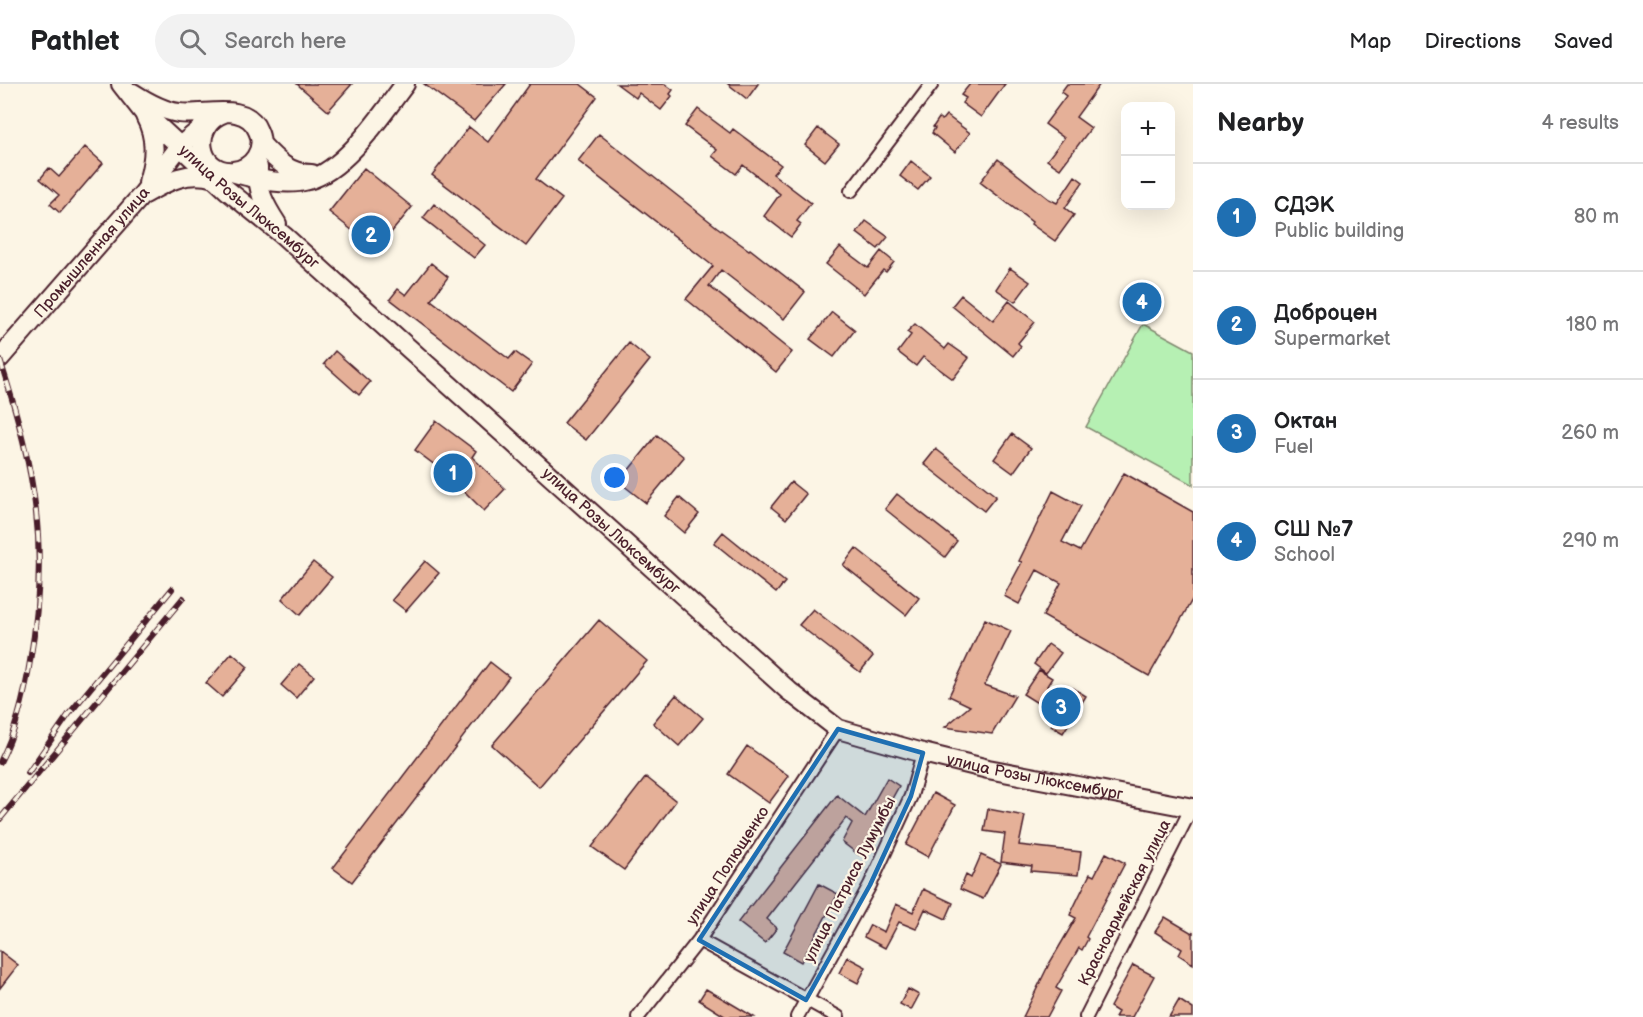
<!DOCTYPE html>
<html lang="en">
<head>
<meta charset="utf-8">
<style>
  :root { --surface:#fff; --page:#f2f2f2; --text:#202124; --muted:#757577; --line:#e0e0e0; --accent:#1f6fb2 }
  body { margin:0; font-family:"Balsamiq Sans",sans-serif; background:var(--page); color:var(--text) }
  .controls { position:absolute; right:18px; top:18px; display:grid; overflow:hidden; border-radius:12px; box-shadow:0 6px 24px #0002 }
  .controls button { width:54px; height:54px; display:grid; place-items:center; padding:0; border:0; border-bottom:2px solid var(--line); background:var(--surface); color:var(--text); font:30px sans-serif }
  .you { position:absolute; left:615px; top:394px; width:21px; height:21px; margin:-15px; border:4px solid #fff; border-radius:50%; background:#1a73e8; box-shadow:0 0 0 9px #1a73e833 }
  .badge { display:grid; place-items:center; width:39px; height:39px; border-radius:50%; background:var(--accent); color:#fff; font-size:20px; font-weight:700 }
  .pin { position:absolute; translate:-50% -50%; border:3px solid #fff; box-shadow:0 2px 6px #0006 }
  .list { margin:0; padding:0; list-style:none }
  h2 { display:flex; justify-content:space-between; align-items:center; height:78px; margin:0; padding:0 24px; font-size:26px }
  h2 small { font-size:20px; font-weight:400; color:var(--muted) }
  .list li { display:grid; grid-template-columns:39px 1fr auto; gap:18px; align-items:center; box-sizing:border-box; height:108px; padding:0 24px; border-top:2px solid var(--line) }
  .list b { display:block; font-size:22px; white-space:nowrap }
  .list p { margin:0; font-size:20px; white-space:nowrap; color:var(--muted) }
  .list em { font-size:20px; font-style:normal; color:var(--muted) }
  .icon { flex:none; width:33px; height:33px; fill:none; stroke:currentColor; stroke-width:2; stroke-linecap:round; stroke-linejoin:round }
  .map { position:relative; flex:none; width:1193px; height:933px; overflow:hidden }
  header { display:flex; align-items:center; gap:36px; box-sizing:border-box; height:84px; padding:0 30px; background:var(--surface); border-bottom:2px solid var(--line) }
  header strong { font-size:28px }
  nav { display:flex; gap:33px; margin-inline-start:auto; font-size:21px }
  .search { width:420px; height:54px; background:var(--page); display:flex; align-items:center; gap:15px; box-sizing:border-box; padding:0 21px; border-radius:33px; color:var(--muted); font-size:22px }
  main { display:flex }
  aside { flex:1; background:var(--surface) }
  .map>svg:first-child { display:block }
  .green { fill:#b6f0b3; stroke:#80886f; stroke-width:1.5 }
  .building { fill:#e5b098; stroke:#4a1f2b; stroke-width:1.5 }
  .lines { fill:none; stroke-linecap:round; stroke-linejoin:round }
  .minor-casing { stroke:#4a1f2b; stroke-width:16 }
  .secondary-casing { stroke:#4a1f2b; stroke-width:22 }
  .minor { stroke:#fcf5e5; stroke-width:12 }
  .secondary { stroke:#fcf5e5; stroke-width:18 }
  .rail-casing { stroke:#4a1f2b; stroke-width:6 }
  .rail { stroke:#fcf5e5; stroke-width:4; stroke-dasharray:11; stroke-linecap:butt }
  .marked { fill:#1f6fb2; fill-opacity:0.2; stroke:#1f6fb2; stroke-width:4.5; stroke-linejoin:round }
  .labels { text-anchor:middle; dominant-baseline:central; stroke-width:4.5; stroke-linejoin:round; paint-order:stroke }
  .street-label { font-size:16px; fill:#4a1f2b; stroke:#fcf5e5 }
</style>
</head>
<body>
<header>
<strong>Pathlet</strong>
<div class="search"><svg class="icon" aria-label="search" viewBox="0 0 24 24"><circle cx="10" cy="10" r="6"/><path d="M15 15l6 6"/></svg>Search here</div>
<nav><a>Map</a><a>Directions</a><a>Saved</a></nav>
</header>
<main>
<div class="map">
<svg width="1193" height="933" viewBox="0 0 1193 933">
  <rect width="100%" height="100%" fill="#fcf5e5"/>
  <filter id="ink" filterUnits="userSpaceOnUse"><feTurbulence type="fractalNoise" baseFrequency=".0167" numOctaves="2"/><feDisplacementMap in="SourceGraphic" scale="12" xChannelSelector="R" yChannelSelector="G"/><feConvolveMatrix kernelMatrix="1 2 1 2 8 2 1 2 1" color-interpolation-filters="sRGB"/></filter>
  <g filter="url(#ink)">
    <path class="green" d="M 1143,240 L 1193,267 L 1193,401 L 1086,343 Z"/>
    <path class="building" d="M 297,0 L 352,0 L 328,27 Z
      M 424,0 L 506,0 L 474,37 Z
      M 530,0 L 580,0 L 597,13 L 536,95 L 562,115 L 526,162 L 432,91 L 469,43 L 488,58 Z
      M 617,0 L 665,0 L 673,6 L 670,10 L 672,12 L 661,26 L 639,9 L 636,14 Z
      M 728,0 L 758,0 L 747,15 Z
      M 970,0 L 1005,0 L 981,33 L 962,19 L 966,14 L 961,11 Z
      M 1067,0 L 1100,0 L 1076,33 L 1091,44 L 1060,85 L 1047,76 L 1064,54 L 1045,40 L 1066,12 L 1061,8 Z
      M 698,25 L 730,49 L 733,45 L 781,81 L 773,90 L 811,119 L 797,137 L 801,140 L 791,153 L 764,132 L 780,110 L 743,81 L 736,90 L 712,72 L 717,66 L 685,42 Z
      M 946,31 L 970,49 L 955,68 L 932,49 L 935,44 L 933,43 L 939,34 L 942,36 Z
      M 818,44 L 839,60 L 825,77 L 805,61 Z
      M 599,50 L 717,143 L 749,166 L 750,165 L 805,208 L 784,235 L 721,186 L 709,202 L 792,268 L 776,288 L 686,215 L 713,182 L 578,77 Z
      M 85,63 L 103,79 L 60,129 L 50,120 L 59,111 L 40,95 L 49,84 L 59,93 Z
      M 998,75 L 1049,115 L 1057,119 L 1075,92 L 1083,98 L 1065,124 L 1074,131 L 1055,157 L 1031,140 L 1032,138 L 980,98 Z
      M 911,77 L 930,92 L 918,106 L 900,92 Z
      M 364,84 L 412,123 L 377,166 L 329,128 Z
      M 434,120 L 485,161 L 474,174 L 423,134 Z
      M 866,137 L 888,153 L 878,165 L 857,149 Z
      M 840,163 L 868,184 L 881,167 L 894,178 L 886,188 L 883,186 L 864,210 L 826,180 Z
      M 431,179 L 448,193 L 431,216 L 509,275 L 515,268 L 532,280 L 511,308 L 390,215 L 398,205 L 406,211 Z
      M 1010,184 L 1030,198 L 1015,218 L 996,205 Z
      M 961,211 L 993,237 L 1009,217 L 1035,238 L 1018,259 L 1021,262 L 1013,272 L 952,222 Z
      M 832,228 L 855,246 L 834,273 L 810,255 Z
      M 915,240 L 945,265 L 949,260 L 969,274 L 953,295 L 923,273 L 916,282 L 898,268 L 911,251 L 907,248 Z
      M 629,259 L 650,276 L 586,356 L 564,339 Z
      M 335,267 L 370,298 L 359,311 L 324,280 Z
      M 436,337 L 476,367 L 472,373 L 505,405 L 484,427 L 462,405 L 464,403 L 415,366 Z
      M 1012,350 L 1031,364 L 1013,389 L 994,375 Z
      M 657,351 L 684,373 L 646,419 L 619,398 Z
      M 936,365 L 996,412 L 984,427 L 924,380 Z
      M 1124,389 L 1193,428 L 1193,514 L 1149,592 L 1043,532 L 1061,499 L 1037,486 L 1019,520 L 1004,512 L 1022,478 L 1019,477 L 1053,407 L 1081,422 L 1062,458 L 1080,467 Z
      M 791,398 L 806,410 L 786,435 L 771,423 Z
      M 897,410 L 957,457 L 945,473 L 885,425 Z
      M 679,413 L 699,430 L 684,449 L 664,432 Z
      M 723,448 L 785,498 L 776,509 L 714,459 Z
      M 856,464 L 919,514 L 906,531 L 843,481 Z
      M 425,477 L 439,489 L 406,527 L 392,516 Z
      M 313,478 L 332,493 L 300,531 L 282,515 Z
      M 813,525 L 873,572 L 860,588 L 799,541 Z
      M 985,535 L 1011,547 L 985,601 L 1015,612 L 992,650 L 945,643 L 970,622 L 949,612 Z
      M 599,536 L 647,577 L 539,703 L 492,661 Z
      M 1048,560 L 1061,569 L 1046,589 L 1034,580 Z
      M 232,569 L 248,583 L 222,613 L 206,599 Z
      M 490,578 L 509,593 L 352,798 L 333,784 Z
      M 299,580 L 314,592 L 296,614 L 281,601 Z
      M 1039,586 L 1052,594 L 1047,602 L 1066,614 L 1073,604 L 1086,612 L 1063,649 L 1051,642 L 1058,632 L 1023,610 Z
      M 676,611 L 703,634 L 679,662 L 653,639 Z
      M 747,662 L 789,692 L 769,719 L 728,690 Z
      M 646,693 L 676,717 L 624,786 L 592,763 Z
      M 887,694 L 899,702 L 877,742 L 880,744 L 859,771 L 842,758 L 852,739 L 846,734 L 767,835 L 777,844 L 765,859 L 738,838 L 837,711 L 865,733 Z
      M 933,709 L 955,721 L 928,773 L 906,761 Z
      M 988,725 L 1025,732 L 1019,761 L 1081,768 L 1078,791 L 1031,787 L 1032,782 L 1001,778 L 1005,750 L 984,747 Z
      M 1106,769 L 1125,779 L 1086,853 L 1088,855 L 1082,866 L 1079,864 L 1056,904 L 1061,907 L 1047,933 L 1023,933 L 1049,880 L 1076,834 L 1070,831 L 1085,800 L 1090,790 L 1094,792 Z
      M 981,771 L 1001,780 L 983,815 L 960,805 L 966,791 L 971,794 Z
      M 819,800 L 838,810 L 801,878 L 783,868 Z
      M 923,805 L 953,819 L 946,835 L 925,825 L 916,845 L 899,838 L 885,864 L 864,853 L 870,841 L 884,848 L 896,820 L 913,828 Z
      M 1165,833 L 1192,849 L 1193,847 L 1193,880 L 1179,871 L 1182,865 L 1155,848 Z
      M 0,867 L 18,881 L 0,904 Z
      M 847,873 L 866,883 L 858,899 L 839,889 Z
      M 1133,881 L 1154,892 L 1132,933 L 1115,933 L 1118,928 L 1110,923 Z
      M 706,905 L 727,917 L 754,933 L 726,933 L 699,916 Z
      M 908,905 L 919,911 L 911,926 L 900,920 Z
      M 1179,916 L 1193,925 L 1193,933 L 1169,933 Z"/>
    <g class="lines">
      <defs>
        <path id="minor" d="M 851,107 L 932,0
          M 699,856 L 838,933
          M 638,933 L 699,856 L 838,645
          M 797,933 L 870,801 L 911,712 L 923,669
          M 1086,933 L 1193,721"/>
        <g id="secondary">
          <path id="s1" d="M 121,0 L 143,28 L 227,106 L 284,152 L 789,607 L 838,645 L 923,669 L 988,685 L 1193,724"/>
          <path d="M 133,9 C 147,18 163,27 179,29 C 204,33 246,16 258,47 C 262,55 261,65 256,73 C 251,81 242,86 233,87 C 198,90 190,41 224,29"/>
          <path d="M 145,32 C 157,54 155,74 148,98"/>
          <path d="M 261,60 C 276,76 289,90 312,90"/>
          <path d="M 258,83 C 257,107 264,120 277,140"/>
          <path d="M 231,88 C 255,94 284,103 308,96 C 346,86 382,30 405,0"/>
          <path d="M 145,110 C 167,97 188,86 214,94"/>
          <path id="s2" d="M 0,274 L 141,112 L 180,62 L 208,39"/>
        </g>
      </defs>
      <use href="#minor" class="minor-casing"/>
      <use href="#secondary" class="secondary-casing"/>
      <use href="#minor" class="minor"/>
      <use href="#secondary" class="secondary"/>
      <defs>
        <path id="rail" d="M 0,276 C 35,384 50,464 30,577 C 25,611 16,647 0,678
          M 28,689 L 69,630 L 172,505
          M 0,735 L 183,514"/>
      </defs>
      <use href="#rail" class="rail-casing"/>
      <use href="#rail" class="rail"/>
    </g>
  </g>
  <path class="marked" d="M 838,645 L 923,669 L 911,712 L 870,801 L 806,916 L 699,856 Z"/>
  <g class="labels">
    <g class="street-label">
      <text stroke="none"><textPath href="#s1" startOffset="178">улица Розы Люксембург</textPath></text>
      <text stroke="none"><textPath href="#s2" startOffset="140">Промышленная улица</textPath></text>
      <text stroke="none"><textPath href="#s1" startOffset="664">улица Розы Люксембург</textPath></text>
      <text stroke="none"><textPath href="#s1" startOffset="1168">улица Розы Люксембург</textPath></text>
      <text transform="translate(728 782) rotate(-57)">улица Полющенко</text>
      <text transform="translate(850 796) rotate(-63)">улица Патриса Лумумбы</text>
      <text transform="translate(1125 819) rotate(-63)">Красноармейская улица</text>
    </g>
  </g>
</svg>
<div class="controls">
<button>+</button>
<button>−</button>
</div>
<div class="you"></div>
<div class="pin badge" style="left:453px;top:389px">1</div>
<div class="pin badge" style="left:371px;top:151px">2</div>
<div class="pin badge" style="left:1061px;top:623px">3</div>
<div class="pin badge" style="left:1142px;top:218px">4</div>
</div>
<aside>
<h2>Nearby<small>4 results</small></h2>
<ul class="list">
<li><span class="badge">1</span><div><b>СДЭК</b><p>Public building</p></div><em>80 m</em></li>
<li><span class="badge">2</span><div><b>Доброцен</b><p>Supermarket</p></div><em>180 m</em></li>
<li><span class="badge">3</span><div><b>Октан</b><p>Fuel</p></div><em>260 m</em></li>
<li><span class="badge">4</span><div><b>СШ №7</b><p>School</p></div><em>290 m</em></li>
</ul>
</aside>
</main>
</body>
</html>
